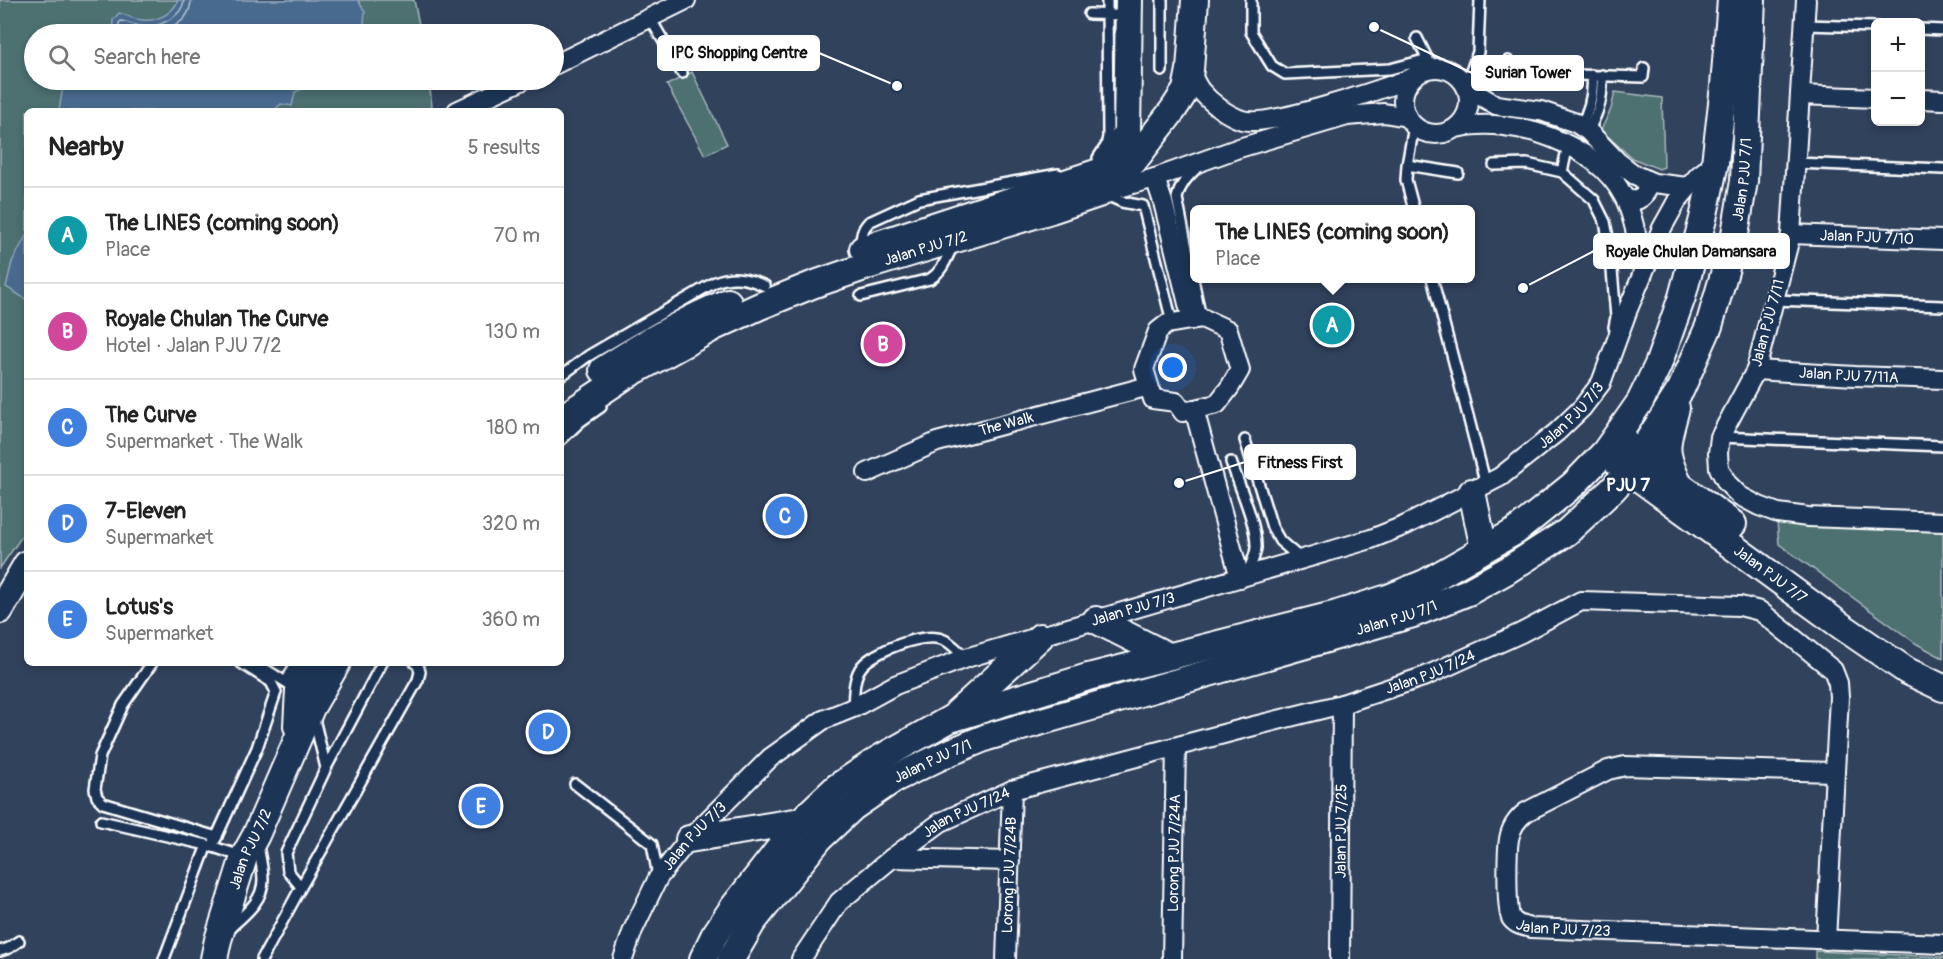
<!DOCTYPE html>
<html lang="en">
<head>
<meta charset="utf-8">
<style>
  :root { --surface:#fff; --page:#f2f2f2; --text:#222; --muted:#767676; --line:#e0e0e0; --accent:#857141 }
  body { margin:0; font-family:Pangolin,sans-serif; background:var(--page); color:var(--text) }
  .controls { position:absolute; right:18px; top:18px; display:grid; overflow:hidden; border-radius:9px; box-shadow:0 3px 9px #0003 }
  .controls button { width:54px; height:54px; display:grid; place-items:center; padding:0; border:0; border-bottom:2px solid var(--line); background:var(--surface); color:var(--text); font:30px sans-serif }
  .you { position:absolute; left:1173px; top:368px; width:21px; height:21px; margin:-15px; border:4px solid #fff; border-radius:50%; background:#1a73e8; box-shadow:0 0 0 9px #1a73e833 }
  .badge { display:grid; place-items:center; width:39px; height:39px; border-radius:50%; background:var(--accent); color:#fff; font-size:20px; font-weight:700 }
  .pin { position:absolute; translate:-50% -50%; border:3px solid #fff; box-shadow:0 2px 6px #0006 }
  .popup { position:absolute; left:1190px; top:205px; width:285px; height:78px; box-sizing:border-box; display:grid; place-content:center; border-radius:9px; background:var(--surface); filter:drop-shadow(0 2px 4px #0005); font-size:20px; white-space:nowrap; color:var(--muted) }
  .popup b { font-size:22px; color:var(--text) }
  .popup::after { content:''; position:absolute; left:50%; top:100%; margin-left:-12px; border:12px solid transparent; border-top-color:var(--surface) }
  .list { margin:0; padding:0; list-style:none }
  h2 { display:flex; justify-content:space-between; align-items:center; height:78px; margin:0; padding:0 24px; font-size:26px }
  h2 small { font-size:20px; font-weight:400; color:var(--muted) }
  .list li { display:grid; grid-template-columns:39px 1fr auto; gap:18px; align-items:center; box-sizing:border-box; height:96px; padding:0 24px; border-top:2px solid var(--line) }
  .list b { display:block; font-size:22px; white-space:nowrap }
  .list p { margin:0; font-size:20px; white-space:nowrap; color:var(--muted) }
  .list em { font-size:20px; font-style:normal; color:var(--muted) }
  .icon { flex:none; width:33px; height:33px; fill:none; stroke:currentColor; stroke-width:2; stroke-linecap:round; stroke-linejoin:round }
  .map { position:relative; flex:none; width:1943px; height:959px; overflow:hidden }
  .search { position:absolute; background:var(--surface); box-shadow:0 3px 9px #0003; left:24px; top:24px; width:540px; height:66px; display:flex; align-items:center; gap:15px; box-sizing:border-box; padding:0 21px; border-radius:33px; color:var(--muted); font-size:22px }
  .panel { position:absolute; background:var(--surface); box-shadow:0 3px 9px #0003; left:24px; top:108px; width:540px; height:558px; border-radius:9px }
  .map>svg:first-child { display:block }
  .green { fill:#4d7071; stroke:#a6b8b8; stroke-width:1.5 }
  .water { fill:#486b8f; stroke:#91a6bc; stroke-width:1.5 }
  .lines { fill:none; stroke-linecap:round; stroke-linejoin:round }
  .shore { stroke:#b6c4d2; stroke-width:1.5 }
  .lane-casing { stroke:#fff; stroke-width:14 }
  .street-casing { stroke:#fff; stroke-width:22 }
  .secondary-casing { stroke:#fff; stroke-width:30 }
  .lane { stroke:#1d3557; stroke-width:9 }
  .street { stroke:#1d3557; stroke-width:18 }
  .secondary { stroke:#1d3557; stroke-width:26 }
  .labels { text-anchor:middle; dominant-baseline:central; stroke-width:4.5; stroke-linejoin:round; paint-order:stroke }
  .street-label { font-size:15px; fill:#fff; stroke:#1d3557 }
  .quarter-label { font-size:18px; font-weight:bold; fill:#fff; stroke:#1d3557 }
  .leader { fill:none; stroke:#fff; stroke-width:2 }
  .callout-dot { fill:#fff; stroke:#1d3557; stroke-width:2 }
  .callout { fill:#fff; stroke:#fff; stroke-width:2 }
  .callout-label { font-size:16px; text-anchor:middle; font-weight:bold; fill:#111 }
</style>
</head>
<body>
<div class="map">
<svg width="1943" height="959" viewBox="0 0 1943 959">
  <rect width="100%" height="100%" fill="#31425d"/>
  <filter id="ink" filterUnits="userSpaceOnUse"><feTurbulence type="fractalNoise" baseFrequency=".0167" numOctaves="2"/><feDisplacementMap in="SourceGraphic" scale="12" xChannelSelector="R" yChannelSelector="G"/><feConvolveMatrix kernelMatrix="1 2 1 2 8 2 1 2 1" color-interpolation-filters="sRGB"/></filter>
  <g filter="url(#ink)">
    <path class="green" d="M 0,0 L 414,0 L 421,34 L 34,34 L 34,80 L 429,80 L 432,107 L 426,111 L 27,111 L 27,529 L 0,568 Z
      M 692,72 L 727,144 L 705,155 L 667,85 Z
      M 1615,92 L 1662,98 L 1664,167 L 1659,169 L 1632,158 L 1601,130 L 1611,109 Z
      M 1777,522 L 1943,532 L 1943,658 L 1917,644 L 1779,544 Z
      M 1815,951 L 1943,957 L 1943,959 L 1815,959 Z"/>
    <path class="water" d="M 178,0 L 358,0 L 365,12 L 363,34 L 112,34 L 113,20 L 119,13 C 127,15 135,20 143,20 C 156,22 174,13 178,0 Z
      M 64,80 L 323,80 L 295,92 L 292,106 L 281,104 L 273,111 L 59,111 Z
      M 27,234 L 27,300 L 6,287 L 12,262 Z"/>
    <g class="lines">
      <path class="shore" d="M 118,34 L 119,23 L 121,21 C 127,22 134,25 140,26 C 156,29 182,18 184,0
        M 126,34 L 128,30 C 151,37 190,30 191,0"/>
      <defs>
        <path id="lane" d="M 1251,0 L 1251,32 L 1272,66 L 1285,74 L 1390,69 L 1428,59
          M 1089,14 L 1127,15
          M 650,18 L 682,73
          M 1805,25 L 1876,27
          M 1920,29 L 1943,30
          M 1417,38 L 1432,68
          M 1508,61 L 1508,70 L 1510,73 L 1643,77 L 1644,68
          M 1162,71 L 1162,0
          M 1467,88 L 1470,74 L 1478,52 L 1480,0
          M 1581,125 C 1590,109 1594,94 1592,75
          M 1588,131 C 1599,112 1603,97 1602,75
          M 1098,158 L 1106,146 L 1108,137 L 1107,0
          M 1796,163 L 1943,169
          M 1407,165 L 1458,173
          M 1494,165 L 1527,164 L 1562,172 L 1594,200 L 1605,222 L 1610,247 L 1616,317 L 1614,327
          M 1197,168 C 1187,177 1180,185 1177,198 L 1200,314
          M 1562,172 L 1568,145
          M 1104,194 L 1122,202 L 1143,206 L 1171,318
          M 1414,210 L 1406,180 L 1407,165 L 1414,126
          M 861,246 C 861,236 862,229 869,222 L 919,199 L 1058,174
          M 1432,278 L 1486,485
          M 861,296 L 930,279 C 943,271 947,257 954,243
          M 1774,300 L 1943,306
          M 561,376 L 588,356 L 715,282 C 734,275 747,278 765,286
          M 1720,437 L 1943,446
          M 561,440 L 581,421 L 601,407
          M 1245,440 L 1272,527 L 1280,541 L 1301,559
          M 1231,462 C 1239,485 1257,525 1256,548 C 1255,558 1250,567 1246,575
          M 152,663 L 123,705 L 100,756 L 95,789 L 97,797 L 103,803 L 217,837
          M 255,663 L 297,689
          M 286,682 L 296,663
          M 853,708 C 854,695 853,677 862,666 C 874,651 925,631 944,640 C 952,643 960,653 966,658
          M 314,719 L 326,768
          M 575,784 L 652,844 L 658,876
          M 101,821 L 207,845 L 241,856
          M 212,847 L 257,748 L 276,692 L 271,682 L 241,663
          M 301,887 L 418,680 L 420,672 L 418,665 L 415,663
          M 230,928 C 244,915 263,901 263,880 C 263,869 260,857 258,846
          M 0,951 L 9,948 L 19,941
          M 164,959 L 207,845
          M 262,959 L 301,887 L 288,871 L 286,853 L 326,768 L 382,663"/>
        <g id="street">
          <path d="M 1806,0 L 1791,234 L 1756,370 L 1720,437 L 1718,453 L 1719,468 L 1727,483 L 1740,496 L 1759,506 L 1778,513 L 1808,517 L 1943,522"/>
          <path d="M 554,65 L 686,0"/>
          <circle cx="1436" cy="101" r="33"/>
          <path d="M 1190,70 C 1193,77 1196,85 1201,91 C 1211,103 1227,115 1242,120 C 1269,128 1381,89 1412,78"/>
          <path d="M 1467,88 L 1496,105 L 1541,111 L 1576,123 L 1588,131 L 1618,162 L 1635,175 L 1654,183 L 1687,187"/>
          <path d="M 1800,95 L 1876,98"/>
          <path d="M 1920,99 L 1943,100"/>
          <path d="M 457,111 L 523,80"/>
          <path d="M 1456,128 C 1512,115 1597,143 1624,197 C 1634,216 1640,252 1643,273"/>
          <path d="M 1155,178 L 1163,202 L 1192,320"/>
          <path d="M 1103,192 L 1155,178 L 1239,148 L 1347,116 L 1384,113 L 1407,117"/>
          <path d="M 1625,198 C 1635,203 1643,200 1647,189 L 1643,178"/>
          <path id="s1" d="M 1791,234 L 1943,240"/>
          <path d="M 1202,318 L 1228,330 L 1240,370 L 1230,387 L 1217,404 L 1183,412 L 1176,402 L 1153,399 L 1144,369 L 1158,331 L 1167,324 Z"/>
          <path id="s2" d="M 1756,370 L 1855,376 L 1943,379"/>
          <path d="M 1194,409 L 1240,578"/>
          <path id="s3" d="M 867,473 L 937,442 L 1149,386"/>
          <path id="s4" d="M 1834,772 L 1625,766 L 1608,770 L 1526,812 C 1517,819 1511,827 1509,839 C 1507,851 1506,908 1511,918 C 1516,925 1523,926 1531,928 L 1943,944"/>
          <path d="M 892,858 L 1010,861"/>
          <path id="s5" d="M 623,959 L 633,930 L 658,878 L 689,839 L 770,758 L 823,720 L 853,708 L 895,685 L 966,658 L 1371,539 L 1406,525 L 1500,477 L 1557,432 L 1582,408 L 1601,383 L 1628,309 L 1662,228 L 1677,201 L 1698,176 L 1715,163"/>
          <path id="s6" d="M 801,959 L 839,902 L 892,858 L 941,822 L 1012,790 L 1246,728 L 1342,704 L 1426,676 L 1521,633 L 1581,601 L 1740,606 L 1760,611 L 1833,670 L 1838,683 L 1839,697 L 1826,940"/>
          <path id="s7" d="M 1006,959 L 1012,790"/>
          <path id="s8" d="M 1172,959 L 1176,747"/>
          <path id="s9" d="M 1340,959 L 1342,704"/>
        </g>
        <g id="secondary">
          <path d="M 863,249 L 1102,171 L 1116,154 L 1127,132 L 1129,0"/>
          <path d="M 603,370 C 643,344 684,320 728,302"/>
          <path d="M 1676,408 C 1666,446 1662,448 1679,485"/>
          <path id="s10" d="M 561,421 L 571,412 L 625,376 L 714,327 L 760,306 L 812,285 L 867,266 L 1051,210 L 1101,193 L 1133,162 L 1173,110 L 1186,90 L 1190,70 L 1195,0"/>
          <path d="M 1626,443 L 1679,485 L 1733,524"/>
          <path id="s11" d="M 1617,462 L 1840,625 L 1907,671 L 1943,688"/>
          <path d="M 1472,492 L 1484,549"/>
          <path d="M 0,610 L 27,564"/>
          <path d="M 1096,620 L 1168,656"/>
          <path d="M 957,713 L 1040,637"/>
          <path d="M 297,726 L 299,690 L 314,663"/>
          <path d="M 689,839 L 801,821"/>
          <path id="s12" d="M 214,959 L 218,940 L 244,857 L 256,835 L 311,708 L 337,663"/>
          <path d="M 703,959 L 714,936 L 732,909 L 801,821 L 837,787 L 882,757 L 950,719 L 1088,677 L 1337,614 L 1388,598 L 1425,583 L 1516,531 L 1574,484 L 1605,452 L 1640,402 L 1658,365 L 1682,297 L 1703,219 L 1715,163 L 1724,86 L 1731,0"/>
          <path id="s13" d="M 731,959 L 752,923 L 820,838 L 853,807 L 894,779 L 946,754 L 987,737 L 1413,614 L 1468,592 L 1506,571 L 1567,532 L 1613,489 L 1629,471 L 1681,389 L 1709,326 L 1734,240 L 1744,181 L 1752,0"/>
        </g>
      </defs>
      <use href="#lane" class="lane-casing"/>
      <use href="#street" class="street-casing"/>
      <use href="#secondary" class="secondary-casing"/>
      <use href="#lane" class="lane"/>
      <use href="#street" class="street"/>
      <use href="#secondary" class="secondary"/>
    </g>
  </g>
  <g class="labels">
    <g class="street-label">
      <text stroke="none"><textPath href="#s13" startOffset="1370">Jalan PJU 7/1</textPath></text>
      <text stroke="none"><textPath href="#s1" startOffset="76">Jalan PJU 7/10</textPath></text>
      <text stroke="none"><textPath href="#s10" startOffset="406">Jalan PJU 7/2</textPath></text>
      <text transform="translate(1768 323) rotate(-75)">Jalan PJU 7/11</text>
      <text stroke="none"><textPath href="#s2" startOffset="93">Jalan PJU 7/11A</textPath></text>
      <text stroke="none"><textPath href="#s5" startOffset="1134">Jalan PJU 7/3</textPath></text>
      <text stroke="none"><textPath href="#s3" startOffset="148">The Walk</textPath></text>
      <text stroke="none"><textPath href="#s11" startOffset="190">Jalan PJU 7/7</textPath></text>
      <text stroke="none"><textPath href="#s5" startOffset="648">Jalan PJU 7/3</textPath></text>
      <text stroke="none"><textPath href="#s13" startOffset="774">Jalan PJU 7/1</textPath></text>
      <text stroke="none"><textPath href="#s6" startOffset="711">Jalan PJU 7/24</textPath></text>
      <text stroke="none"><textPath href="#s13" startOffset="288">Jalan PJU 7/1</textPath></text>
      <text stroke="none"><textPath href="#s6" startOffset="225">Jalan PJU 7/24</textPath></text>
      <text stroke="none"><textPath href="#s9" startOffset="128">Jalan PJU 7/25</textPath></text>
      <text stroke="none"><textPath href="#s5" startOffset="144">Jalan PJU 7/3</textPath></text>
      <text stroke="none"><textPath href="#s12" startOffset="116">Jalan PJU 7/2</textPath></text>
      <text stroke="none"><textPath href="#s8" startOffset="106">Lorong PJU 7/24A</textPath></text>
      <text stroke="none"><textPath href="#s7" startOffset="84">Lorong PJU 7/24B</textPath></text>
      <text stroke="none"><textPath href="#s4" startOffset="486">Jalan PJU 7/23</textPath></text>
    </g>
    <g class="quarter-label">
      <text x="1628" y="485">PJU 7</text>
    </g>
  </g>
  <path class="leader" d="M897 86L819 53M1374 27L1472 73M1523 288L1594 251M1179 483L1245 462"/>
  <g class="callout-dot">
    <circle cx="897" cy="86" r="6"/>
    <circle cx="1374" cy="27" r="6"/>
    <circle cx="1523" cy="288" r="6"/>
    <circle cx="1179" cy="483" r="6"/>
  </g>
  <g class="callout">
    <rect x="658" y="36" width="161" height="34" rx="6"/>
    <rect x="1472" y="56" width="111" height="34" rx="6"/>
    <rect x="1594" y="234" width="195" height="34" rx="6"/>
    <rect x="1245" y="445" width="110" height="34" rx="6"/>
  </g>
  <g class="callout-label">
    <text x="739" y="58">IPC Shopping Centre</text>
    <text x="1528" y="78">Surian Tower</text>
    <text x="1691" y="257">Royale Chulan Damansara</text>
    <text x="1300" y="468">Fitness First</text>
  </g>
</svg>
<div class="controls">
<button>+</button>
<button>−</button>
</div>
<div class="you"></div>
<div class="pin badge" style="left:1332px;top:325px;background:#0f9aa8">A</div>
<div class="popup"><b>The LINES (coming soon)</b>Place</div>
<div class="pin badge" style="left:883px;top:344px;background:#d1479c">B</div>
<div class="pin badge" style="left:785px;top:516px;background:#3f7fe0">C</div>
<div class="pin badge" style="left:548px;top:732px;background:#3f7fe0">D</div>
<div class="pin badge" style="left:481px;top:806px;background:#3f7fe0">E</div>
<div class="search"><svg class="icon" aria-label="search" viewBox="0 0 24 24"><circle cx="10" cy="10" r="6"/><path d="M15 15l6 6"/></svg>Search here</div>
<section class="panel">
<h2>Nearby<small>5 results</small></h2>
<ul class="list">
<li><span class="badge" style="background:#0f9aa8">A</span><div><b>The LINES (coming soon)</b><p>Place</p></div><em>70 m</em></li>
<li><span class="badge" style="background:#d1479c">B</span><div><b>Royale Chulan The Curve</b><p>Hotel · Jalan PJU 7/2</p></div><em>130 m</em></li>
<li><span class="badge" style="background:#3f7fe0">C</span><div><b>The Curve</b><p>Supermarket · The Walk</p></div><em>180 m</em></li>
<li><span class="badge" style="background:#3f7fe0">D</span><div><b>7-Eleven</b><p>Supermarket</p></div><em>320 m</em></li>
<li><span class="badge" style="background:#3f7fe0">E</span><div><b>Lotus's</b><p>Supermarket</p></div><em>360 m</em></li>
</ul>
</section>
</div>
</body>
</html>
